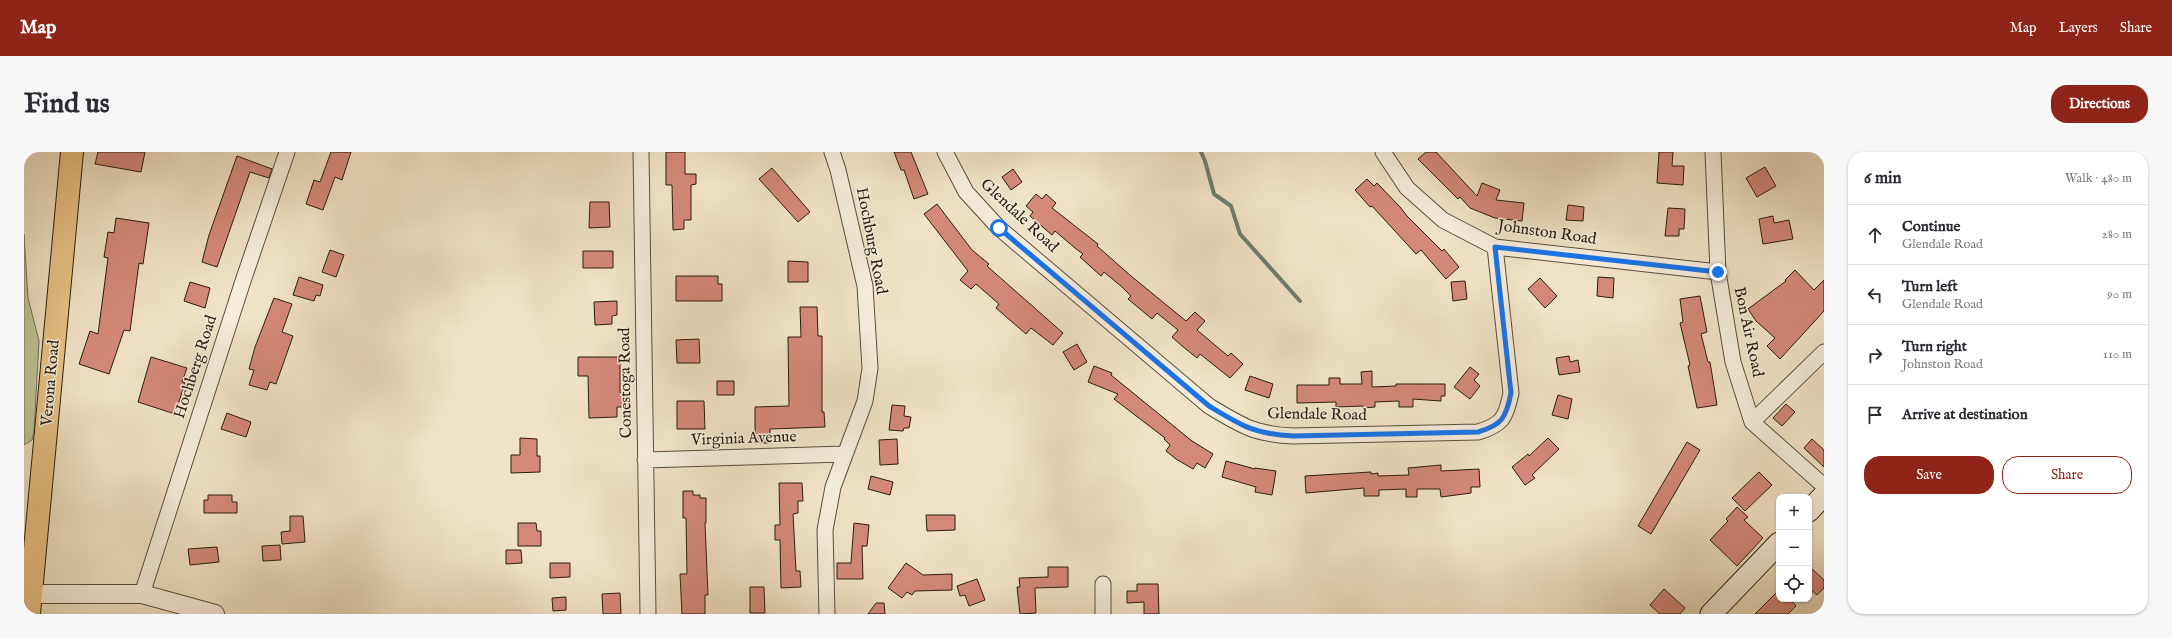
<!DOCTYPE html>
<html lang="en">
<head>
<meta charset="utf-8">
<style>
  :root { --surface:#fff; --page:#f7f7f7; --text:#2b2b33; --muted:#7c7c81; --line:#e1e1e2; --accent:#8f2418 }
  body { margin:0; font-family:"IM FELL English",serif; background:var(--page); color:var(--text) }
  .controls { position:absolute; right:12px; bottom:12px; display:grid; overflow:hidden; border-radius:8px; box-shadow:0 1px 3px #0004 }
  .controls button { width:36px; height:36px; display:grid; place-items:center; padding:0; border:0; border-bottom:1px solid var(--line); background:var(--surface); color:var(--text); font:20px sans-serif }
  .stop { position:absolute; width:12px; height:12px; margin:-9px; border:3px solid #1a73e8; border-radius:50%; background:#fff }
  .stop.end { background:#1a73e8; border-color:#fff; box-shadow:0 1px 4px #0008 }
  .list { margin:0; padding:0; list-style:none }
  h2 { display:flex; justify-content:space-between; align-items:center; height:52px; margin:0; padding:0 16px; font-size:17px }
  h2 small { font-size:13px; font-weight:400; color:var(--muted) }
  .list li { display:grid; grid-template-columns:26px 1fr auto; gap:12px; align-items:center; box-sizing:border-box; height:60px; padding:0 16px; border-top:1px solid var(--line) }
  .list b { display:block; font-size:15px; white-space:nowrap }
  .list p { margin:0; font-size:13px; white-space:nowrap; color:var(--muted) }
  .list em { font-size:13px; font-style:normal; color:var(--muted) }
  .actions { display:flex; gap:8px; padding:12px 16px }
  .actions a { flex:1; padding:9px 0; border:1px solid var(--accent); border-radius:16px; text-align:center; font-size:14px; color:var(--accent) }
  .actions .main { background:var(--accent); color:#fff }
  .icon { flex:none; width:22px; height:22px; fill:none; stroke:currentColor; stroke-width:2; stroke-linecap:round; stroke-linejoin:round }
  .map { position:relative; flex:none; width:1800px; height:462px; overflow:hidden; border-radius:16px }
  header { display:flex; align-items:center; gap:24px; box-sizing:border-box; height:56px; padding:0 20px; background:var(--accent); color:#fff }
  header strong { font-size:19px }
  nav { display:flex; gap:22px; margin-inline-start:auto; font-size:14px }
  .intro { display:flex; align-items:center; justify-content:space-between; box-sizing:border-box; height:96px; padding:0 24px }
  h1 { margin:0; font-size:28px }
  .button { padding:10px 18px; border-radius:16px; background:var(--accent); color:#fff; font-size:14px; font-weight:700 }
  main { display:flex; gap:24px; padding:0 24px }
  aside { flex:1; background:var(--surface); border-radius:16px; box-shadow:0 1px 3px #0004 }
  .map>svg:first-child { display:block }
  .green { fill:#bbc394; stroke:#727051 }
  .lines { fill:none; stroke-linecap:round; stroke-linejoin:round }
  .stream { stroke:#6d7e6e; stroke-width:4 }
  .building { fill:#d4887a; stroke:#291d0e }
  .minor-casing { stroke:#5b4e3c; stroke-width:17 }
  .tertiary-casing { stroke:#5b4e3c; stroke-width:20 }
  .secondary-casing { stroke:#291d0e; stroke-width:23 }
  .primary-casing { stroke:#291d0e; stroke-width:24 }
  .minor { stroke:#f5ecda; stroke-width:15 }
  .tertiary { stroke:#f5ecda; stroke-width:18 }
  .secondary { stroke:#f5ecda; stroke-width:21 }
  .primary { stroke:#e8c183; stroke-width:22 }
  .route { stroke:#1a73e8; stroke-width:5 }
  .labels { text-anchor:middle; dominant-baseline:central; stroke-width:3; stroke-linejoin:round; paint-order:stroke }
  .street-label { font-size:16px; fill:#291d0e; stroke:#f5ecda }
</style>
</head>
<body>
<header>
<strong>Map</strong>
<nav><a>Map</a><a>Layers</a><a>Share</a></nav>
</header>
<div class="intro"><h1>Find us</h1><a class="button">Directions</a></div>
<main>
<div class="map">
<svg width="1800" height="462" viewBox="0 0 1800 462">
  <rect width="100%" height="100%" fill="#f0e2c6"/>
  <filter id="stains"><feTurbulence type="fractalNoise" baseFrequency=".005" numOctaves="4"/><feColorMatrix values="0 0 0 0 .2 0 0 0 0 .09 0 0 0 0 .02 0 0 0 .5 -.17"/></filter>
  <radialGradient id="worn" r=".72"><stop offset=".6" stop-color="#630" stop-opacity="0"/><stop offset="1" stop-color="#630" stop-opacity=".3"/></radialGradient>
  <path class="green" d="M 0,82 L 4,146 L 15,189 L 10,279 L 8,288 L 0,293 Z"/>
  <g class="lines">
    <path class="stream" d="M 1177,0 L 1181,9 L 1190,42 L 1207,54 L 1216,82 L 1276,149"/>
  </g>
  <path class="building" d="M 74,0 L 121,0 L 117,20 L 71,12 Z
    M 307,0 L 327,0 L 318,28 L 311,25 L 299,58 L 282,52 L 290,28 L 296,30 Z
    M 642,0 L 661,0 L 661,22 L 672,22 L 672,32 L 667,33 L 667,68 L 660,68 L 660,77 L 649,78 L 648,33 L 642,33 Z
    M 870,0 L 887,0 L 904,42 L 890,47 L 880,18 L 877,18 Z
    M 1402,0 L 1412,0 L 1453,44 L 1458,31 L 1476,38 L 1472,48 L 1500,51 L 1498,69 L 1471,66 L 1446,56 L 1436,45 L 1434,47 L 1394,7 Z
    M 1635,0 L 1649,0 L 1648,14 L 1660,14 L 1659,33 L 1633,31 Z
    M 213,4 L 248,17 L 245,26 L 226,20 L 193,115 L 178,110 L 185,83 Z
    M 1741,15 L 1752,34 L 1733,45 L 1722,26 Z
    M 748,16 L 786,60 L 774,70 L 735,27 Z
    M 989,17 L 998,30 L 987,38 L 978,25 Z
    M 1343,27 L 1350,34 L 1353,31 L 1376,55 L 1383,64 L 1418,99 L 1420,97 L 1435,115 L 1422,127 L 1397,98 L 1392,102 L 1348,54 L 1346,55 L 1331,38 Z
    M 1012,42 L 1018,47 L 1022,42 L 1032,51 L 1028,56 L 1074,92 L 1073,94 L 1107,124 L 1162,169 L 1171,160 L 1181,169 L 1173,178 L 1204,204 L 1207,201 L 1219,212 L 1206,226 L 1176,202 L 1173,206 L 1158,194 L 1148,185 L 1154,178 L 1133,161 L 1128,167 L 1104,147 L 1107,144 L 1098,135 L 1080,120 L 1077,124 L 1056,105 L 1059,102 L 1051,96 L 1031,79 L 1028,83 L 1006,64 L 1009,60 L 1002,54 Z
    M 566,50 L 585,50 L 586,75 L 565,76 Z
    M 913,52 L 948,98 L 965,112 L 963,114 L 1039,181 L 1029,193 L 1007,176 L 1002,182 L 972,156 L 975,152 L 952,132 L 947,137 L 936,128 L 944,119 L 900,62 Z
    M 1544,53 L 1560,55 L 1559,69 L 1542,68 Z
    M 1644,56 L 1661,57 L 1660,77 L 1655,77 L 1655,84 L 1641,84 Z
    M 1749,64 L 1750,71 L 1765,68 L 1769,87 L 1739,92 L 1735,67 Z
    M 92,66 L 125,71 L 119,112 L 115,111 L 106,179 L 100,178 L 85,222 L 55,212 L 66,179 L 74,182 L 84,106 L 80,105 L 84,80 L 90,81 Z
    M 306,98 L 320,103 L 312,125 L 298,120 Z
    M 559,99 L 589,99 L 589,116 L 559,116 Z
    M 764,109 L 784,110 L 784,130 L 764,130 Z
    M 1771,118 L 1790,138 L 1800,128 L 1800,159 L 1756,207 L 1743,194 L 1751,186 L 1732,169 L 1724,157 L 1762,129 L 1761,128 Z
    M 652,124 L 694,124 L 694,132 L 698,132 L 698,149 L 652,149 Z
    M 275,125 L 299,133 L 296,144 L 292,143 L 290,149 L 269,143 Z
    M 1574,125 L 1590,126 L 1589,146 L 1573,144 Z
    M 1516,126 L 1533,144 L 1521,156 L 1504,137 Z
    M 1441,129 L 1443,147 L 1429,149 L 1427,130 Z
    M 166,130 L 186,136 L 181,156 L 160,149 Z
    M 1676,144 L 1683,180 L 1677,182 L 1684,210 L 1686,210 L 1693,253 L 1673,256 L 1664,214 L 1666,213 L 1656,171 L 1659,170 L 1656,147 Z
    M 250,146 L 268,152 L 258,180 L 269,184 L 252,232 L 246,230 L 243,238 L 225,233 L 230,218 L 225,217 L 231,195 Z
    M 593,149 L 593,163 L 588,164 L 588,172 L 571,173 L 570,150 Z
    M 776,155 L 793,155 L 794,184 L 798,184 L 798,260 L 800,260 L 801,275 L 746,277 L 746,291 L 731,291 L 731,255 L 765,254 L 764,185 L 777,185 Z
    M 675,187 L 676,211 L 653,211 L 652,188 Z
    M 1053,192 L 1063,210 L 1050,218 L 1039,200 Z
    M 1545,204 L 1546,210 L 1554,208 L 1556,220 L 1535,223 L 1532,206 Z
    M 127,205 L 163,216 L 158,230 L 161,231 L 151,262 L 114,250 Z
    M 554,205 L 596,205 L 596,241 L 600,240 L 600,255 L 593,255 L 593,265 L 565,266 L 564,224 L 554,224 Z
    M 1070,214 L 1088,221 L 1087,223 L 1168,289 L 1189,302 L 1181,316 L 1173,311 L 1169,317 L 1152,307 L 1142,299 L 1146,293 L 1140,287 L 1141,286 L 1090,247 L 1094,242 L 1064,230 Z
    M 1446,215 L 1455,222 L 1450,228 L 1456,234 L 1446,247 L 1430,235 Z
    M 1348,219 L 1348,235 L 1372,234 L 1372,232 L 1421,232 L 1421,244 L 1417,244 L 1417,249 L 1389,247 L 1389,255 L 1375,255 L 1375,249 L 1351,250 L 1351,255 L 1339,256 L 1339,254 L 1312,255 L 1312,250 L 1273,251 L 1273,233 L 1305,233 L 1305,226 L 1316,226 L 1316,232 L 1338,232 L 1337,220 Z
    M 1226,224 L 1249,232 L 1245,246 L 1221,238 Z
    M 693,229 L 710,229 L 710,243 L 693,243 Z
    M 1534,243 L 1548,247 L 1544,267 L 1528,263 Z
    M 653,249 L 680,249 L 681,277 L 653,277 Z
    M 1762,252 L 1771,260 L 1758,274 L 1749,266 Z
    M 868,253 L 881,254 L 880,264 L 887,265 L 885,276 L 880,276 L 879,279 L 865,278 Z
    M 203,261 L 227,270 L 222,285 L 197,277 Z
    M 496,286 L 513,287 L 513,304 L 516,304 L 516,320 L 487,321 L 487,303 L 496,303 Z
    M 1524,286 L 1535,297 L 1508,323 L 1511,326 L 1501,333 L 1488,315 L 1504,302 L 1505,304 Z
    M 873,287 L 874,312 L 856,313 L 855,288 Z
    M 1788,287 L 1800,298 L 1800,315 L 1780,296 Z
    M 1663,290 L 1676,298 L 1627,382 L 1614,374 Z
    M 1202,309 L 1231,317 L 1231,316 L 1252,319 L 1248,343 L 1231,340 L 1232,335 L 1198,325 Z
    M 1417,313 L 1417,319 L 1455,317 L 1456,335 L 1447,335 L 1447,341 L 1417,345 L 1416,337 L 1393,337 L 1393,345 L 1382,345 L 1382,337 L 1355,338 L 1355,344 L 1340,344 L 1340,336 L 1282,341 L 1281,324 L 1347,320 L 1347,322 L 1354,321 L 1354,324 L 1385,323 L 1384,316 Z
    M 1735,320 L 1748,333 L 1721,359 L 1708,346 Z
    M 847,324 L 869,330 L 866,343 L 844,337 Z
    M 755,331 L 778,331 L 779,349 L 774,349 L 774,361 L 769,362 L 772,419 L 776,419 L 777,435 L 757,436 L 756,388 L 751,388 L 751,373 L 756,373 Z
    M 659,339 L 669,339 L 669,343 L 676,343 L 676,346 L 682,346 L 682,371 L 681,371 L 684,443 L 681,443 L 681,462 L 658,462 L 656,422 L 663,422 L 662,366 L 659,366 Z
    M 184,343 L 208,343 L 208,350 L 213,350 L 213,361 L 180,361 L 180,348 L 184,348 Z
    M 1713,355 L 1724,365 L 1720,368 L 1739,386 L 1713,414 L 1686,388 L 1704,369 L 1702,367 Z
    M 902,363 L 931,363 L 931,378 L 903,379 Z
    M 266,364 L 279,364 L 281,390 L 258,392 L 257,380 L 266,379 Z
    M 494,371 L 512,371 L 513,379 L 517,379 L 517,394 L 494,394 Z
    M 830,371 L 845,373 L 843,394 L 838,394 L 839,427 L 813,427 L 813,411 L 827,411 Z
    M 256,393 L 257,408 L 239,409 L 238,394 Z
    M 193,395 L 195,410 L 166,413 L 164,397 Z
    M 482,398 L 497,398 L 498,411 L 482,412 Z
    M 526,411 L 546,411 L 546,425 L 526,426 Z
    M 882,411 L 899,423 L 928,422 L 928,438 L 891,439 L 888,443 L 883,440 L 878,446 L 864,436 Z
    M 1785,414 L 1800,428 L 1800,436 L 1793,443 L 1785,436 Z
    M 1024,415 L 1044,415 L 1044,435 L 1011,436 L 1012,461 L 996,462 L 993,435 L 996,435 L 995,426 L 1024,425 Z
    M 953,427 L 961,448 L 945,454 L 941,443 L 936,444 L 933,434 Z
    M 1113,432 L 1134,432 L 1135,462 L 1120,462 L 1120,450 L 1103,451 L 1103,439 L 1113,439 Z
    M 726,435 L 740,435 L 741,461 L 726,461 Z
    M 1640,437 L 1661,456 L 1656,462 L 1636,462 L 1626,453 Z
    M 1755,438 L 1755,447 L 1766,447 L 1772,454 L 1764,462 L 1731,462 Z
    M 596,441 L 597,462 L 579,462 L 578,442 Z
    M 542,445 L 542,458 L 529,459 L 528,446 Z
    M 852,451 L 860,451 L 861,462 L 844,462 Z"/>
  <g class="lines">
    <defs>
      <path id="minor" d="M 617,0 L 624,462
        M 921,0 L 942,40 L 975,76 L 1185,254 C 1218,274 1230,282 1269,284 L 1454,280 C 1478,273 1482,266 1487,241 L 1471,95
        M 1359,0 L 1383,36 L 1419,68 L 1471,95 L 1694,120
        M 1689,0 L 1694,120 L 1709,210 L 1728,270 L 1800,334
        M 1728,270 L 1800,200
        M 621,308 L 820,302
        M 1079,432 L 1079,462
        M 118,442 L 219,129 L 263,0
        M 803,462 L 801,378 L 809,335 L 841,249 L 846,216 L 841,134 L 814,18 L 808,0"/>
      <path id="tertiary" d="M 7,442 L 118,442 L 191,462"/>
      <path id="secondary" d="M 1785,359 L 1800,343
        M 1687,462 L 1755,391"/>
      <path id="primary" d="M 5,462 L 48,0"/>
    </defs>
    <use href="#minor" class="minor-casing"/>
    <use href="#tertiary" class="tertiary-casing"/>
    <use href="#secondary" class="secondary-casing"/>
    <use href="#primary" class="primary-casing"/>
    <use href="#minor" class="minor"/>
    <use href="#tertiary" class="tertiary"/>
    <use href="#secondary" class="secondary"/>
    <use href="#primary" class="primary"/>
  </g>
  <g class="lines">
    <path class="route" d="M 975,76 L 1185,254 C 1218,274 1230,282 1269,284 L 1454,280 C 1478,273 1482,266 1487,241 L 1471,95 L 1694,120"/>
  </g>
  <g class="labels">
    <g class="street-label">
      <text transform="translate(995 64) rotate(43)">Glendale Road</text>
      <text transform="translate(1523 81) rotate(8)">Johnston Road</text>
      <text transform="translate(847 89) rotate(79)">Hochburg Road</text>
      <text transform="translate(1724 180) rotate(78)">Bon Air Road</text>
      <text transform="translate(172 215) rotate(-72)">Hochberg Road</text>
      <text transform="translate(27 231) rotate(-85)">Verona Road</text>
      <text transform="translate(602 231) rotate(-91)">Conestoga Road</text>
      <text transform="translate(1293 263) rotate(1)">Glendale Road</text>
      <text transform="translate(720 287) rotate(-2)">Virginia Avenue</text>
    </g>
  </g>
  <rect width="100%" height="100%" filter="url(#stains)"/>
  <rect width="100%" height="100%" fill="url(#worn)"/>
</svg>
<div class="controls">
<button>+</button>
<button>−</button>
<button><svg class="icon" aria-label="locate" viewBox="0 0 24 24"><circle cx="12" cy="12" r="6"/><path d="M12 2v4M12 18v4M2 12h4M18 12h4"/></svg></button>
</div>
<div class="stop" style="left:975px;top:76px"></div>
<div class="stop end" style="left:1694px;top:120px"></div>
</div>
<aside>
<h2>6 min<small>Walk · 480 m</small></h2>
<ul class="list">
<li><svg class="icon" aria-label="ahead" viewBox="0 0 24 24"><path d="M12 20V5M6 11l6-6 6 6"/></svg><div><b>Continue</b><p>Glendale Road</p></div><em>280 m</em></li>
<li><svg class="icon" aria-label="left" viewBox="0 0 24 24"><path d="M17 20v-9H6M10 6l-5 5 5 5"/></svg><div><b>Turn left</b><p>Glendale Road</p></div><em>90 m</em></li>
<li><svg class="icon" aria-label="right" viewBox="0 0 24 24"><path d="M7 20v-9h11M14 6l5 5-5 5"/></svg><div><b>Turn right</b><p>Johnston Road</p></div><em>110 m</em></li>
<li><svg class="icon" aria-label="arrive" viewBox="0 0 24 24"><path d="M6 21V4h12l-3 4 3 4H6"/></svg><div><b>Arrive at destination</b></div></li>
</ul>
<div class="actions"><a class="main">Save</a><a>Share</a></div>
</aside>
</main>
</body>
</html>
